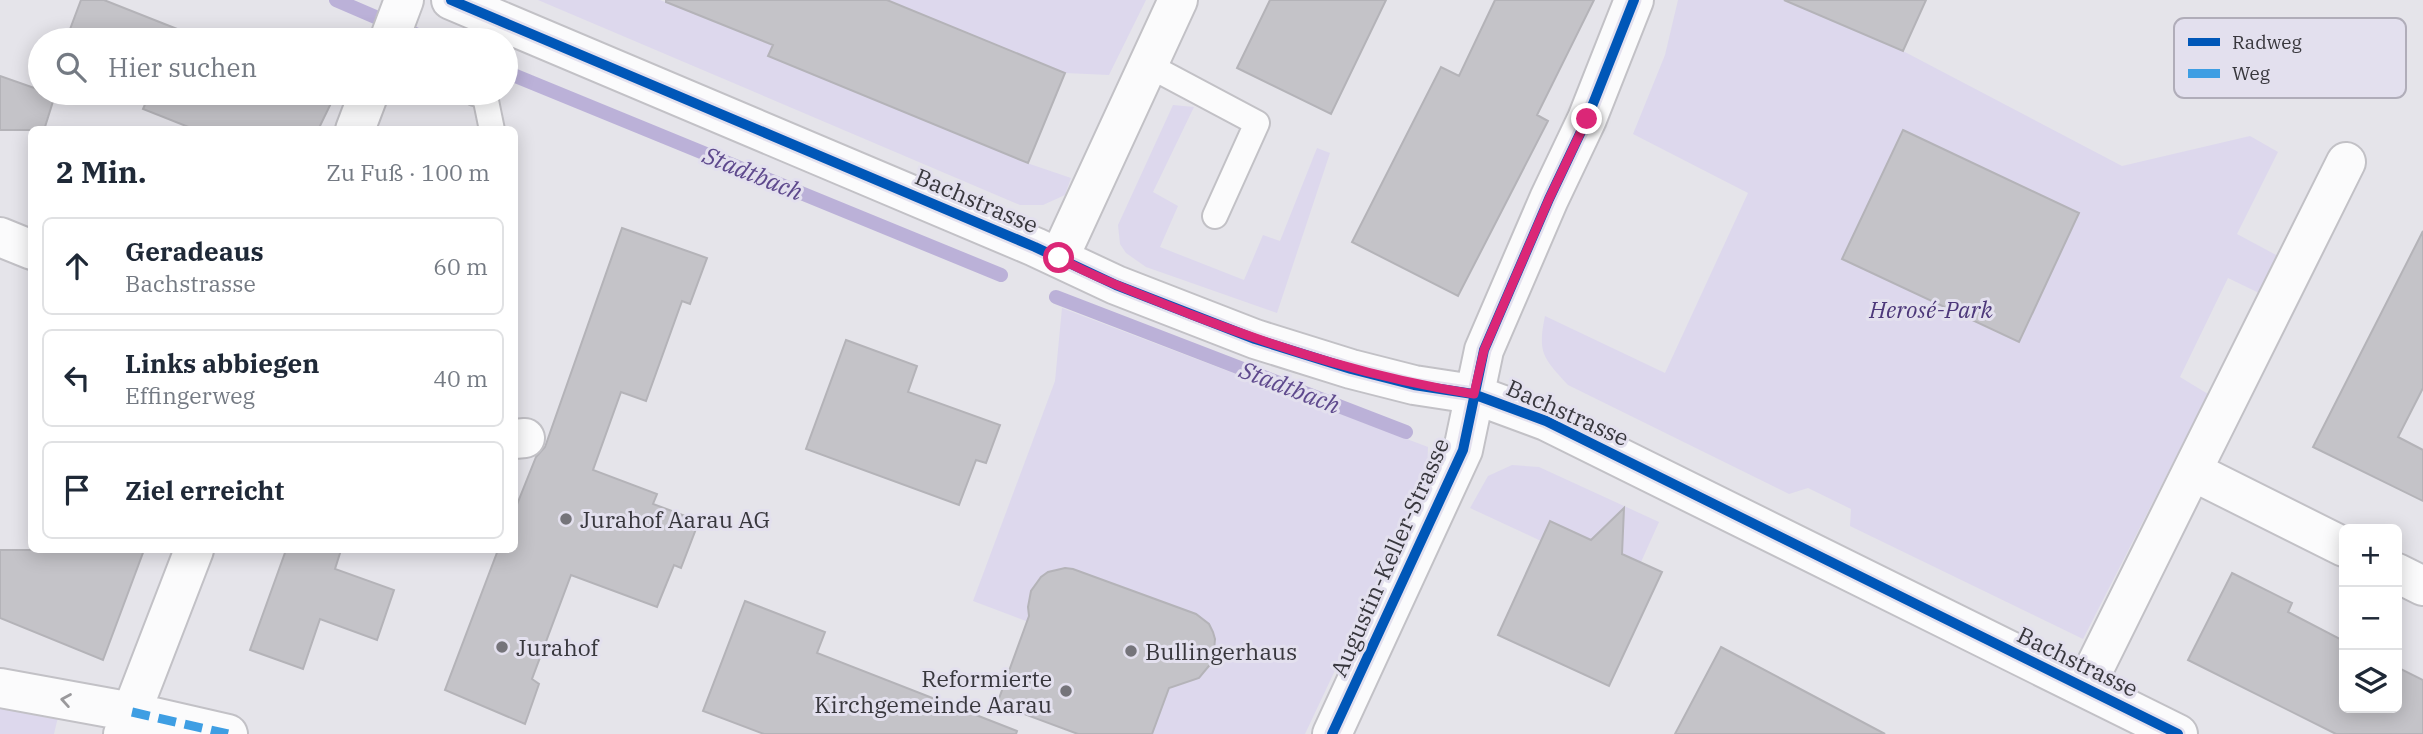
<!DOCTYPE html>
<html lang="de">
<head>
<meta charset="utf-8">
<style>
  :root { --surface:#fff; --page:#f6f6f7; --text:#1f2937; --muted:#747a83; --line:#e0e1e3 }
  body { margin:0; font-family:"IBM Plex Serif",serif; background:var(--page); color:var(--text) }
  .controls { position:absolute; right:21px; bottom:21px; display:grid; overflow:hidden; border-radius:10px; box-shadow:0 4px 18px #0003 }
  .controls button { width:63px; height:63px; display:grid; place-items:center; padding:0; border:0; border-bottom:2px solid var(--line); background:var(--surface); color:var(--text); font:35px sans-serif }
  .stop { position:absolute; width:21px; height:21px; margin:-16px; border:5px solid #db2777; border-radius:50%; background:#fff }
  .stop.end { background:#db2777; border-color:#fff; box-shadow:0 2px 7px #0008 }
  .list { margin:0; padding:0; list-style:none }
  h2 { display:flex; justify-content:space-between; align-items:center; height:91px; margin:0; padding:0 28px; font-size:30px }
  h2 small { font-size:23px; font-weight:400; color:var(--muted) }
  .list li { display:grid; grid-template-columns:46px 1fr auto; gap:21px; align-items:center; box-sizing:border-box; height:98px; margin:0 14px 14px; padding:0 14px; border:2px solid var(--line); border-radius:10px }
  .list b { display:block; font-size:26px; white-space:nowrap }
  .list p { margin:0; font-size:23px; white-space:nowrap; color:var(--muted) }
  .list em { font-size:23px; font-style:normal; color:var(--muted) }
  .icon { flex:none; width:38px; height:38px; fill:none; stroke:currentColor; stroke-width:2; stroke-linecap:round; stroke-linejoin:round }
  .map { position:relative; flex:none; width:2423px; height:734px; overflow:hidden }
  .search { position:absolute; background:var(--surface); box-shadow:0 4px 18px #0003; left:28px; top:28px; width:490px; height:77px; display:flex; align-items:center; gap:18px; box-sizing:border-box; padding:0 24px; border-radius:38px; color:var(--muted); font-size:26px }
  .panel { position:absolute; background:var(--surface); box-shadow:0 4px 18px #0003; left:28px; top:126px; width:490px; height:427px; border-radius:10px }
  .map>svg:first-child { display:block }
  .green { fill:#ddd8ed }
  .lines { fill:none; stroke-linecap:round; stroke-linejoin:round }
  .stream { stroke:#bbb1d8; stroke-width:14 }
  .building { fill:#c4c3c8; stroke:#b4b3b8; stroke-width:2 }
  .service-casing { stroke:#c2c1c6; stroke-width:28 }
  .minor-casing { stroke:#c2c1c6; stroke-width:42 }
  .service { stroke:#fbfbfc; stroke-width:24 }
  .minor { stroke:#fbfbfc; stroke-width:38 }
  .quiet { stroke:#3e9ee3; stroke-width:9; stroke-dasharray:18 9; stroke-linecap:butt }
  .cycleway-casing { stroke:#e3e0ee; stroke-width:15 }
  .cycleway { stroke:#0057b8; stroke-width:10 }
  .oneway { stroke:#9a999c }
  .route { stroke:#db2777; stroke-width:9 }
  .poi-dot { fill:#75747a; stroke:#e3e0ee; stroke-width:2.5 }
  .labels { text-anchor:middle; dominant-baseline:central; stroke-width:6; stroke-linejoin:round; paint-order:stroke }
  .street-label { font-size:23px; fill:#38373d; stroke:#e3e0ee }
  .park-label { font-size:23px; font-style:italic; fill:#4d387a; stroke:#e3e0ee }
  .poi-label { font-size:23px; fill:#38373d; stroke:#e3e0ee; text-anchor:start }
  .water-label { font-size:24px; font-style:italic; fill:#5e498d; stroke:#e3e0ee }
  .key { fill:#e3e0ee; stroke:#b0adb9; stroke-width:2 }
  .key-label { font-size:19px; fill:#38373d }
</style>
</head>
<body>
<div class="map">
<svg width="2423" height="734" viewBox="0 0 2423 734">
  <rect width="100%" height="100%" fill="#e5e4ea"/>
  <path class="green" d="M 538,0 L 660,0 L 711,20 L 719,0 L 792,0 L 769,56 L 1027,163 L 1071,178 L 1065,195 L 1043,205 L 1020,205 Z
    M 887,0 L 1146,0 L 1109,75 L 1065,73 Z
    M 1678,0 L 1804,0 L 1805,9 L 1903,51 L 2122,166 L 2250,136 L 2278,152 L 2237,234 L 2278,256 L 2259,293 L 2228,278 L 2180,377 L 2208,394 L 2083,639 L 1850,526 L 1851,509 L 1808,488 L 1789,494 L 1568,385 C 1544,358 1537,354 1545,316 L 1665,373 L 1748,193 L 1633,134 L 1665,55 Z
    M 1173,105 L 1194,107 L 1153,192 L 1178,206 L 1160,247 L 1244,280 L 1263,235 L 1280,241 L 1317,148 L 1330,153 L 1277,313 L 1146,267 L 1126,253 L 1120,244 L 1118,225 Z
    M 1062,308 L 1428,447 L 1427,475 L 1305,734 L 1152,734 L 1167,680 L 1199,678 C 1221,659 1221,631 1196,614 L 1073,569 C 1036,565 1025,592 1031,623 L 973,601 L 1055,381 Z
    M 1512,465 L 1539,467 L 1659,522 L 1641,562 L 1622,554 L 1623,542 L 1613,532 L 1600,531 L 1591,540 L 1550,521 L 1541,541 L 1470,508 L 1488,476 Z
    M 0,703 L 58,717 L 54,734 L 0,734 Z"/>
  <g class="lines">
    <path class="stream" d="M 336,0 L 429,40
      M 506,72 L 1001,275
      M 1056,297 L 1406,432"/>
  </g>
  <path class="building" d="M 81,0 L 104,0 L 205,40 L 66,40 Z
    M 666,0 L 887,0 L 1065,73 L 1028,163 L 768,56 L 773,45 L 666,2 Z
    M 1270,0 L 1386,0 L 1331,114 L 1237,68 Z
    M 1495,0 L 1594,0 L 1537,115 L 1548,121 L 1458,296 L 1352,242 L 1441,67 L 1459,76 Z
    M 1784,0 L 1926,0 L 1903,51 Z
    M 0,76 L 40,90 L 40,93 L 55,95 L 44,130 L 0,130 Z
    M 150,93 L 336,93 L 318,130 L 196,130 L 143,109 Z
    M 1903,130 L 2079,213 L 2019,342 L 1842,259 Z
    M 622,228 L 707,258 L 690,304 L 682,301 L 646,401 L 621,392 L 593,470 L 657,494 L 653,504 L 699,521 L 681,568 L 674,565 L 657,607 L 571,575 L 532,679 L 539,684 L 525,724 L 445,690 L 498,550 L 514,550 L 514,512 L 536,457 L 545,447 Z
    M 2423,231 L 2423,388 L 2398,437 L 2423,450 L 2423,501 L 2313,447 Z
    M 846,340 L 917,366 L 908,392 L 1000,425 L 986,463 L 976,460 L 959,505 L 806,449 Z
    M 1624,508 L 1622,554 L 1662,572 L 1609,686 L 1498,635 L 1550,521 L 1591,540 Z
    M 0,550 L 144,550 L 103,660 L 0,618 Z
    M 286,550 L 341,550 L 335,569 L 394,590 L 377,640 L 320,619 L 303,669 L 250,650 Z
    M 1065,568 L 1073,569 L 1196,614 L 1209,624 L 1213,632 L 1215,639 L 1213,661 L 1199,678 L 1169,688 L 1152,734 L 1078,734 L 997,704 L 1029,616 L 1028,607 L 1031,591 L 1041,577 L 1048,572 Z
    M 2232,573 L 2292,603 L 2288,612 L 2344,641 L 2344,708 L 2397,708 L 2397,667 L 2423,680 L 2423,734 L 2336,734 L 2188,660 Z
    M 745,601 L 825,632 L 817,653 L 1017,731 L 1016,734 L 764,734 L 703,711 Z
    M 1721,647 L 1789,683 L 1885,734 L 1675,734 Z"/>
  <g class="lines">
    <defs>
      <path id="service" d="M 1148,65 L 1257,123 L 1215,216
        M 475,93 L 485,96 L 492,130"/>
      <path id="minor" d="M 451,0 L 1035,247 L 1116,285 L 1255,339 L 1351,369 L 1414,385 L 1473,394 L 1546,421 L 2178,734
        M 389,40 L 404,0
        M 355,130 L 369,93
        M 0,237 L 32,250
        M 1059,258 L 1178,0
        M 514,439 L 525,438
        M 2192,471 L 2346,162
        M 2397,573 L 2423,586
        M 2085,687 L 2192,471 L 2344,547
        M 0,688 L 132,712 L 228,734
        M 123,734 L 194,550
        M 1332,734 L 1463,450 L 1484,350 L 1549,199 L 1587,119 L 1634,0"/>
    </defs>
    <use href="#service" class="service-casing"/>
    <use href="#minor" class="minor-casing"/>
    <use href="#service" class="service"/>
    <use href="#minor" class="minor"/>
    <path class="quiet" d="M 132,712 L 228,734"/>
    <defs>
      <path id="cycleway" d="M 451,0 L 1035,247 L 1116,285 L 1255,339 L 1351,369 L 1414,385 L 1473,394 L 1546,421 L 2178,734
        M 1332,734 L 1463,450 L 1484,350 L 1549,199 L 1587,119 L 1634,0"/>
    </defs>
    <use href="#cycleway" class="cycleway-casing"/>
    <use href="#cycleway" class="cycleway"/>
  </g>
  <defs><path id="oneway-chevron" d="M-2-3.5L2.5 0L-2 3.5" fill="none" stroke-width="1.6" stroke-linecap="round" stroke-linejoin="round" transform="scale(1.75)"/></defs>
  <use class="oneway" href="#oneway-chevron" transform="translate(66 700) rotate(-170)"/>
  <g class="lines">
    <path class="route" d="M 1059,258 C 1102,281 1147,297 1192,315 C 1284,350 1376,379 1474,394 L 1484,350 L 1549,199 L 1587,119"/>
  </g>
  <g class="poi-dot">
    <circle cx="566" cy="519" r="7"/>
    <circle cx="502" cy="647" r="7"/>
    <circle cx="1131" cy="651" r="7"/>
    <circle cx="1066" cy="691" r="7"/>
  </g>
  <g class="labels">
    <g class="street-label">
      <text transform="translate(977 200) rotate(23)">Bachstrasse</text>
      <text transform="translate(1568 412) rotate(24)">Bachstrasse</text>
      <text transform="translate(1389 557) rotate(-66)">Augustin-Keller-Strasse</text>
      <text transform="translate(2078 661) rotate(26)">Bachstrasse</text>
    </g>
    <g class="park-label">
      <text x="1931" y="309">Herosé-Park</text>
    </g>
    <g class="poi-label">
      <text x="580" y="519">Jurahof Aarau AG</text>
      <text x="516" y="647">Jurahof</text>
      <text x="1145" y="651">Bullingerhaus</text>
      <text x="1052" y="678" text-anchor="end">Reformierte<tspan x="1052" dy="26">Kirchgemeinde Aarau</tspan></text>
    </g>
    <g class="water-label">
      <text transform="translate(753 173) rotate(22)">Stadtbach</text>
      <text transform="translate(1290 387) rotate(21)">Stadtbach</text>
    </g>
  </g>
  <rect x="2174" y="18" width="232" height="80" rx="10" class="key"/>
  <rect x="2188" y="38" width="32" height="8" fill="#0057b8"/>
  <rect x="2188" y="69" width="32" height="9" fill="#3e9ee3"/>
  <g class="key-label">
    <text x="2232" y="49">Radweg</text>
    <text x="2232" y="80">Weg</text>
  </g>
</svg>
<div class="controls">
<button>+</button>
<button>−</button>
<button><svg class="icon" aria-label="layers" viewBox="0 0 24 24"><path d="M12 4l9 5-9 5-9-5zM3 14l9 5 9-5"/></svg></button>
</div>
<div class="stop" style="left:1059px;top:258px"></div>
<div class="stop end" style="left:1587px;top:119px"></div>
<div class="search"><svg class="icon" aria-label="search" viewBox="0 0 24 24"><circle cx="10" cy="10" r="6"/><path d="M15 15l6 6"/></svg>Hier suchen</div>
<section class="panel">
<h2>2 Min.<small>Zu Fuß · 100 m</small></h2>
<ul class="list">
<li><svg class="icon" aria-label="ahead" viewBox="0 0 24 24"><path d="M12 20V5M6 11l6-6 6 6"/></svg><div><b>Geradeaus</b><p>Bachstrasse</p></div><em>60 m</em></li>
<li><svg class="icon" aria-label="left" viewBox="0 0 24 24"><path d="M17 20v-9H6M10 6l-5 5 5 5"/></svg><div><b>Links abbiegen</b><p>Effingerweg</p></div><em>40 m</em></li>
<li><svg class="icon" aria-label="arrive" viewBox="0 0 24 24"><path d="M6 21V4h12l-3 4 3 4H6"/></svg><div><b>Ziel erreicht</b></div></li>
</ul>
</section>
</div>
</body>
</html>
